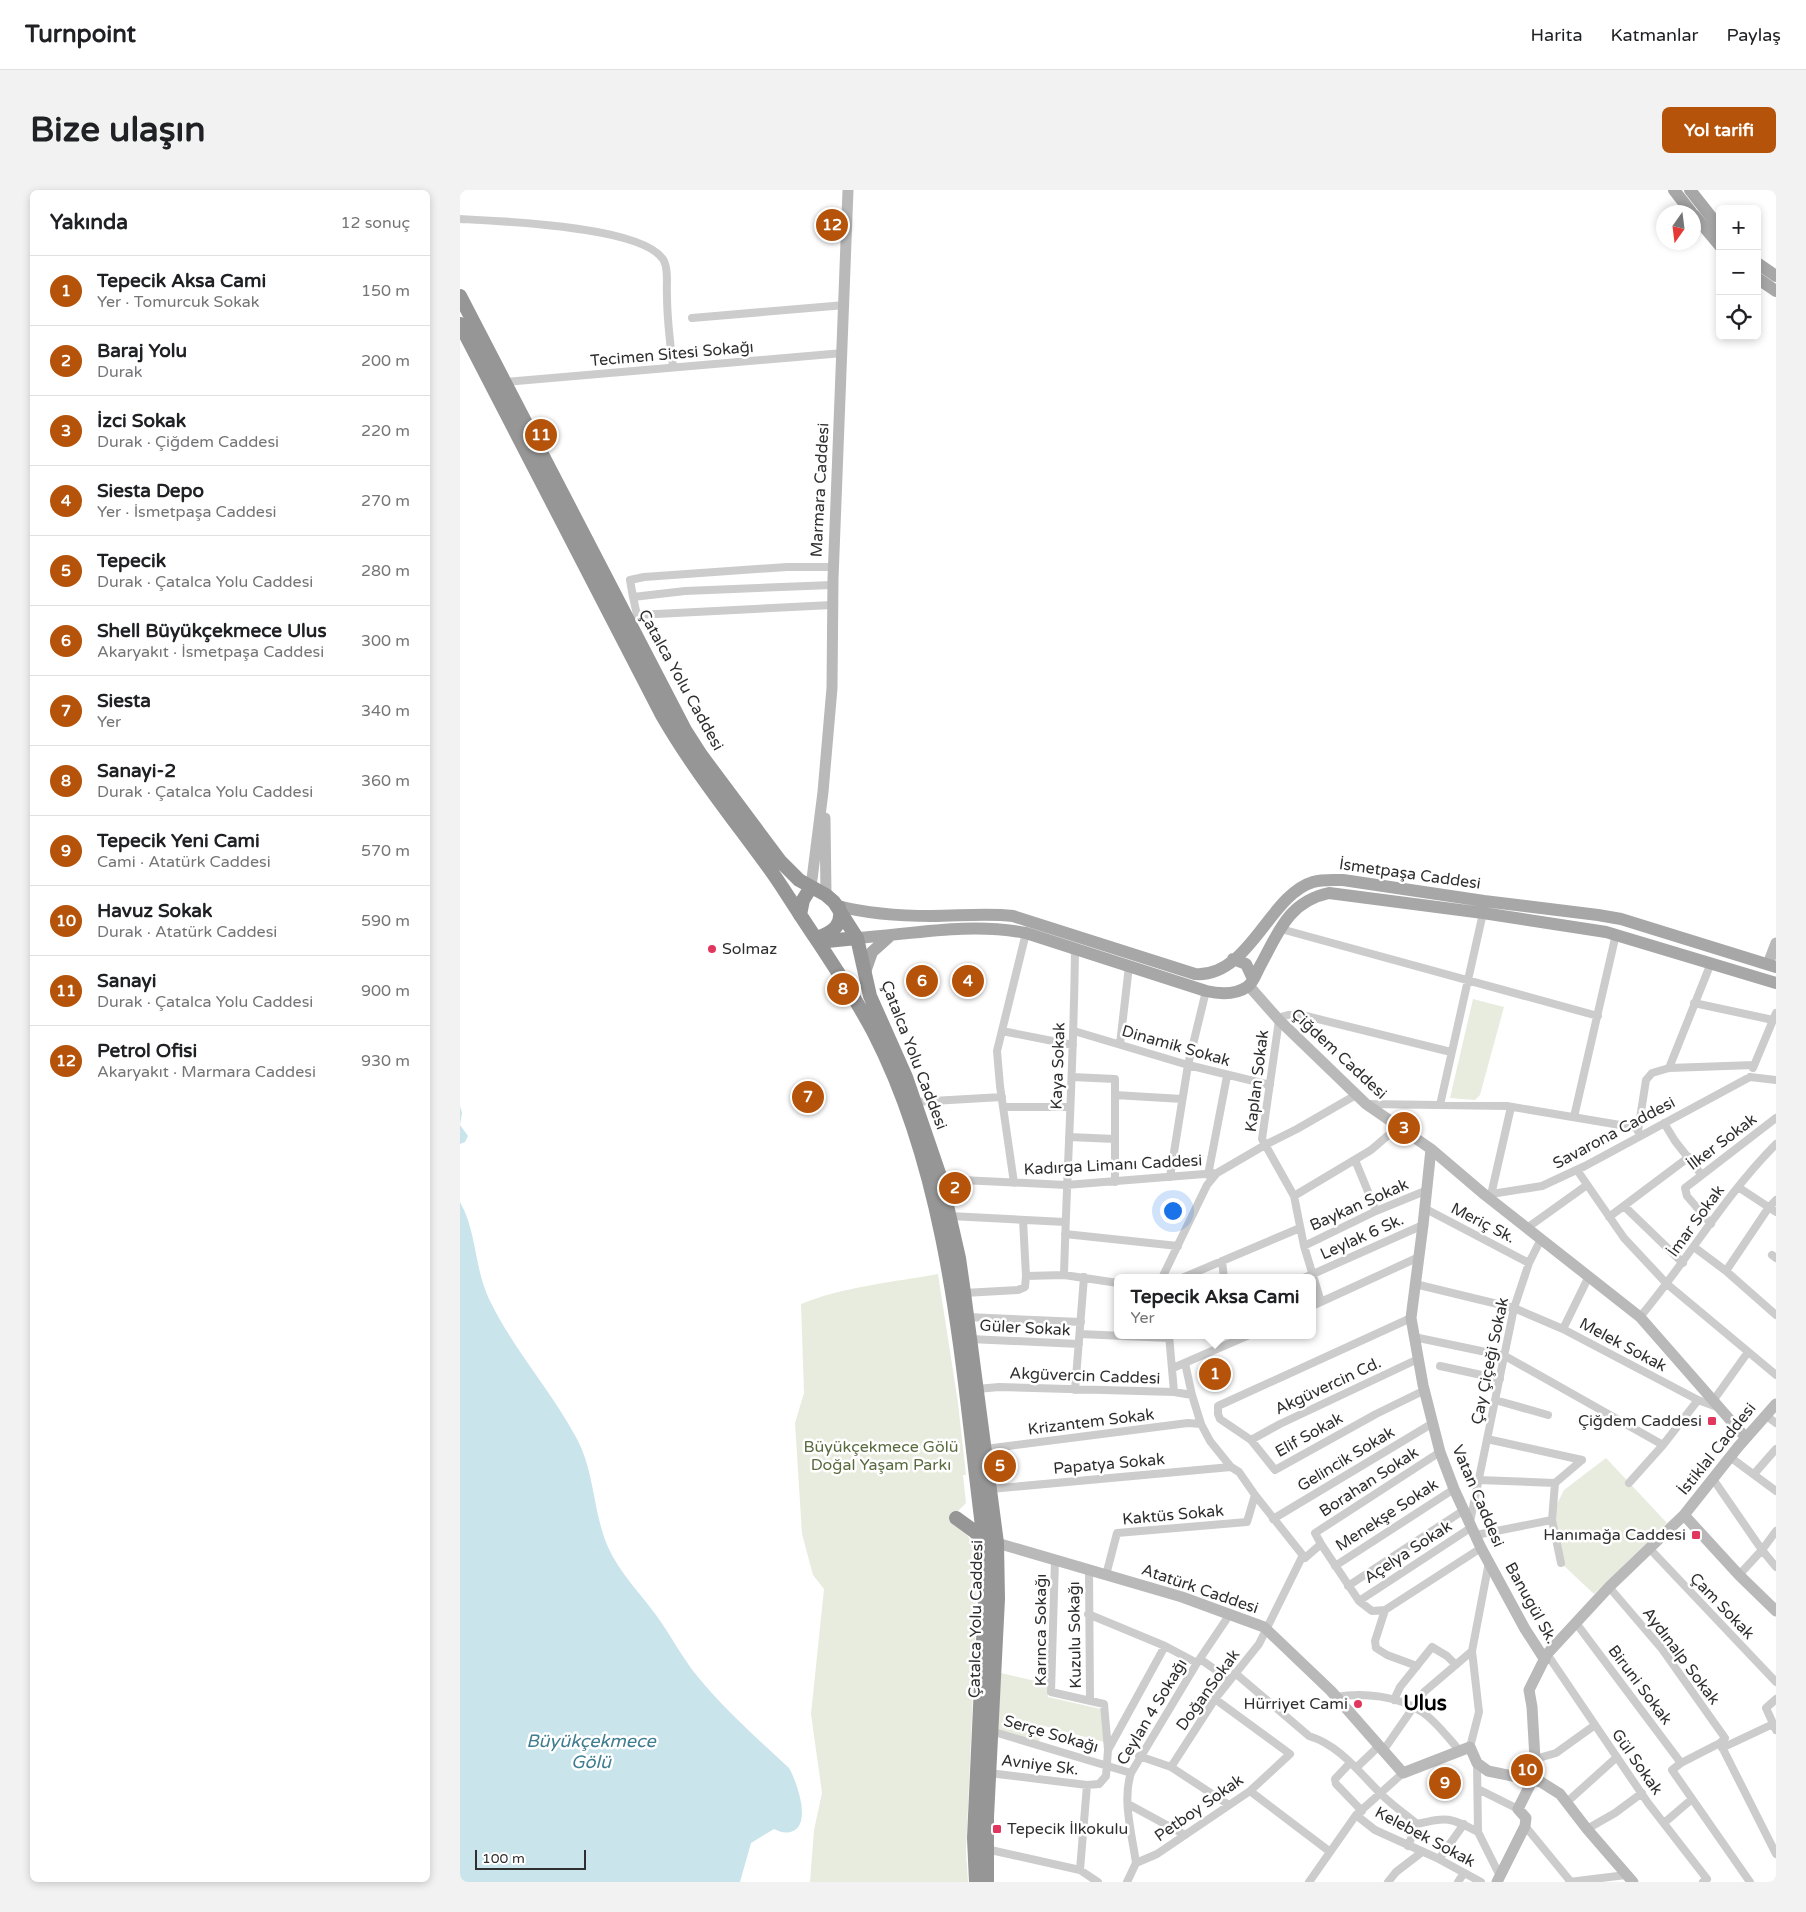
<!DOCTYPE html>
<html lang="tr">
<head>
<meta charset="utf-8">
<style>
  :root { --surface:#fff; --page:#f2f2f2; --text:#202124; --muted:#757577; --line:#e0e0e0; --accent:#b45309 }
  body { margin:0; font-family:"Varela Round",sans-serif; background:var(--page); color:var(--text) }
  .controls { position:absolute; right:15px; top:15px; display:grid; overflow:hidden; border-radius:8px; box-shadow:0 2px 8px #0003 }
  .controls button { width:45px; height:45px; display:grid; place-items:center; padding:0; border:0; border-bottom:1px solid var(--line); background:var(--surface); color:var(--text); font:25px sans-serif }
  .compass { position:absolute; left:1196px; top:15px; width:45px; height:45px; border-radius:50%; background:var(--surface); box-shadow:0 2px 8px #0003; rotate:194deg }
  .scale { position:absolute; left:15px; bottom:12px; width:111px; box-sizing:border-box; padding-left:5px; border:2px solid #2f2f2f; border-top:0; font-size:14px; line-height:18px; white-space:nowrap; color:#2f2f2f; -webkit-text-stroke:4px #fff; paint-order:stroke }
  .you { position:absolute; left:712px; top:1020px; width:18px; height:18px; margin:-12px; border:4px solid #fff; border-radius:50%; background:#1a73e8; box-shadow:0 0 0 8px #1a73e833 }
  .badge { display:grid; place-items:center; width:32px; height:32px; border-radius:50%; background:var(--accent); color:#fff; font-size:16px; font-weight:700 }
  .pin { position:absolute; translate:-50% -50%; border:2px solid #fff; box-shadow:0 1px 5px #0006 }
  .popup { position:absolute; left:654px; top:1084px; width:202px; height:65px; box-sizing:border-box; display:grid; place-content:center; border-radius:8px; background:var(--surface); filter:drop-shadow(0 1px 4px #0005); font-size:16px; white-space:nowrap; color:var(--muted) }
  .popup b { font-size:19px; color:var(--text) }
  .popup::after { content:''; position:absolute; left:50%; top:100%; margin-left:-10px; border:10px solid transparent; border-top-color:var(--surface) }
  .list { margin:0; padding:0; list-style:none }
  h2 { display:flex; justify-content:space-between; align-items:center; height:65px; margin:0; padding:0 20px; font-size:21px }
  h2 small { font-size:16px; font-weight:400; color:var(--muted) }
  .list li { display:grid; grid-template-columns:32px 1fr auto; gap:15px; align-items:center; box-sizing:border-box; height:70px; padding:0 20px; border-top:1px solid var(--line) }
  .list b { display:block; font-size:19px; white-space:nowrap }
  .list p { margin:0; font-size:16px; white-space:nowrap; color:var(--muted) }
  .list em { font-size:16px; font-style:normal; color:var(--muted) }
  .icon { flex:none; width:28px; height:28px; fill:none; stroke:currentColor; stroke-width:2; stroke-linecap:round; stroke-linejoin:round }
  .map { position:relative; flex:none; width:1316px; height:1692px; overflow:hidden; border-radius:8px }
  header { display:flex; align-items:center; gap:30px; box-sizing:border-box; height:70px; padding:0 25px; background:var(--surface); border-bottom:1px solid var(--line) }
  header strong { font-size:24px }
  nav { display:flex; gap:28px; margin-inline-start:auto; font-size:18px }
  .intro { display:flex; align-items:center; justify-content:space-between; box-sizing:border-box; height:120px; padding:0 30px }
  h1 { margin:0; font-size:35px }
  .button { padding:12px 22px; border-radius:8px; background:var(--accent); color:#fff; font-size:18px; font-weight:700 }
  main { display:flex; gap:30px; padding:0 30px }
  aside { flex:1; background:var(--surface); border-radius:8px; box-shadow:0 2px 8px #0003 }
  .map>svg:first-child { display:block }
  .green { fill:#e8ecde }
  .water { fill:#cae4eb }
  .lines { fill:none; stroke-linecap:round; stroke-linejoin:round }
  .street { stroke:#ccc; stroke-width:8 }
  .secondary { stroke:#b9b9b9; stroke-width:11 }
  .primary { stroke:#a7a7a7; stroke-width:12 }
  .highway { stroke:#969696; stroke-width:14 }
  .poi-dot { fill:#e1365d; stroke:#fff; stroke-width:2 }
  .labels { text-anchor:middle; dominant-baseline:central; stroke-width:5; stroke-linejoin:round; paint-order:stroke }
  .street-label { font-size:16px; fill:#2f2f2f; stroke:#fff }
  .poi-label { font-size:16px; fill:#2f2f2f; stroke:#fff; text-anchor:end }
  .park-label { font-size:16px; fill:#596a3d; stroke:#fff }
  .water-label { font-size:18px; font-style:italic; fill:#3f7d90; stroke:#fff }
  .district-label { font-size:21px; font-weight:bold; fill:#000; stroke:#fff }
</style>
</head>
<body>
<header>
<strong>Turnpoint</strong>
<nav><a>Harita</a><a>Katmanlar</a><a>Paylaş</a></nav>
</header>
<div class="intro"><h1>Bize ulaşın</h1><a class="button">Yol tarifi</a></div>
<main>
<aside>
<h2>Yakında<small>12 sonuç</small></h2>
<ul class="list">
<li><span class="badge">1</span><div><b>Tepecik Aksa Cami</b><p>Yer · Tomurcuk Sokak</p></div><em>150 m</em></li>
<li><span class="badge">2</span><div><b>Baraj Yolu</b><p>Durak</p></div><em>200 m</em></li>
<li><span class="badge">3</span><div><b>İzci Sokak</b><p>Durak · Çiğdem Caddesi</p></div><em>220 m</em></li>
<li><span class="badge">4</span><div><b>Siesta Depo</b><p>Yer · İsmetpaşa Caddesi</p></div><em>270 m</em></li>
<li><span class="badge">5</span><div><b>Tepecik</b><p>Durak · Çatalca Yolu Caddesi</p></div><em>280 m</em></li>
<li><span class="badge">6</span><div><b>Shell Büyükçekmece Ulus</b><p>Akaryakıt · İsmetpaşa Caddesi</p></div><em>300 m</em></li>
<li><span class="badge">7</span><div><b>Siesta</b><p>Yer</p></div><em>340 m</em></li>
<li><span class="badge">8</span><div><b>Sanayi-2</b><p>Durak · Çatalca Yolu Caddesi</p></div><em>360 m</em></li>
<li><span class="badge">9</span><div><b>Tepecik Yeni Cami</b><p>Cami · Atatürk Caddesi</p></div><em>570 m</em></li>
<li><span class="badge">10</span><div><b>Havuz Sokak</b><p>Durak · Atatürk Caddesi</p></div><em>590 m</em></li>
<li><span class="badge">11</span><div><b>Sanayi</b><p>Durak · Çatalca Yolu Caddesi</p></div><em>900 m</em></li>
<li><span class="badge">12</span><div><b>Petrol Ofisi</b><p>Akaryakıt · Marmara Caddesi</p></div><em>930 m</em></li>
</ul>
</aside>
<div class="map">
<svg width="1316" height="1692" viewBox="0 0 1316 1692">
  <rect width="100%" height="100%" fill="#fff"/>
  <path class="green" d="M 1013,809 L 1044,817 L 1020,905 L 1015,910 L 990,908 Z
    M 478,1084 L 498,1213 L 506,1285 L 503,1285 L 506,1313 L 497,1322 L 506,1343 L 517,1361 L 516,1434 L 506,1662 L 508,1692 L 350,1692 L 354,1640 L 362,1603 L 351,1524 L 364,1399 L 353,1385 L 342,1344 L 335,1233 L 344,1203 L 341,1114 C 382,1097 434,1092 478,1084 Z
    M 1146,1268 L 1207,1333 L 1134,1404 L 1101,1373 L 1096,1349 L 1095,1318 L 1104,1300 Z
    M 541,1483 L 588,1494 L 588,1507 L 641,1519 L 644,1552 L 584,1536 L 579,1552 L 537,1539 Z"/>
  <path class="water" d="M 0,916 L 2,923 L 0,935 L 8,946 L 5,952 L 0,954 Z
    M 0,1012 C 17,1042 14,1077 29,1109 C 53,1159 91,1200 117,1249 C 135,1283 133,1323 148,1357 C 159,1382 180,1403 196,1425 C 211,1445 222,1468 238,1487 C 265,1520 298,1549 329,1578 C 336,1590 352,1633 333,1641 C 326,1644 320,1642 314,1639 L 291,1653 L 280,1692 L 0,1692 Z"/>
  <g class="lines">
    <path class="street" d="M 0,29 C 39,31 186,36 204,71 C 209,81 206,94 207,105 C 207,129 210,153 213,176
      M 232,128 L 385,115
      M 44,192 L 383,163
      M 173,407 L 170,390 L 184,387 L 327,377 L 373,377
      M 372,415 L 177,425 L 173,407 L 225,401 L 372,395
      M 821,739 L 1138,826
      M 1234,813 L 1313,830
      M 817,828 L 828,825 L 842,825 L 991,862
      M 819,830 L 802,949 L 834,1006 L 844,1056 L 861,1112
      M 542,841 L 613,855
      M 614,841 L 728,875 L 810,895
      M 660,854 L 669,776
      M 1209,878 L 1251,773
      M 1293,878 L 1316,823
      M 612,887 L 655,889 L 655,992
      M 1290,887 L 1316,890
      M 655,905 L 722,909
      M 455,912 L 542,907
      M 908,914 L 1047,916 L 1178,938
      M 980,915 L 1023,723
      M 544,917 L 610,917
      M 1114,927 L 1156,744
      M 1204,933 L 1215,951 L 1241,984
      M 1178,941 L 1186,890 L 1192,883 L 1209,878 L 1294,875
      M 609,947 L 655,949
      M 895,970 L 916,1021
      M 1117,980 L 1164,1048 L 1207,1094 L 1316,1185
      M 748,985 L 767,886
      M 710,987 L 728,875 L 746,801
      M 481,989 L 606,995 L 757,983 L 805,955 L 837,939 L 896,905
      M 554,993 L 540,896 L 537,861 L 566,743
      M 1278,997 L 1316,1022
      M 1025,1005 L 1082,996 L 1125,976 L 1290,887
      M 1031,1005 L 1051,917
      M 834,1006 L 911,960 L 939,936
      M 1164,1016 L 1223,1073
      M 964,1018 L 1069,1073
      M 490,1026 L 605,1032
      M 1149,1027 L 1229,967
      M 563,1030 L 566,1086
      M 1251,1034 L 1227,1006 L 1225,998 L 1316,928
      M 1067,1038 L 1127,995
      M 605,1044 L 718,1056
      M 844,1056 L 916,1021 L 965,1001
      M 1234,1057 L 1266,1081 L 1316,1125
      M 1312,1065 L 1316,1068
      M 762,1071 L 764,1088
      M 1266,1081 L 1309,1017 L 1316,1010
      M 604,1085 C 607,976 614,867 615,759
      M 702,1088 L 747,995 L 757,983
      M 722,1088 L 840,1038
      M 844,1088 L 963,1035
      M 955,1094 L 1054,1118 L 1103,1139 L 1238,1210 L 1257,1217
      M 504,1103 L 558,1100 L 565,1097 L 566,1086 L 604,1085 L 658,1093
      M 852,1116 L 959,1067
      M 507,1127 L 621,1132
      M 1180,1127 C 1227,1071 1264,1006 1316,954
      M 951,1128 L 758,1216 L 758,1224 L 760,1229 L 791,1250 L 815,1280 L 916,1224 L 965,1200
      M 1103,1139 L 1129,1086
      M 620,1144 L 709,1148
      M 709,1145 L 714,1202
      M 954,1147 L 1045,1166 L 1203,1255
      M 510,1149 L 619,1154
      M 725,1173 L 732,1205 L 741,1234 L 750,1251 L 771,1277 L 779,1282 L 795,1305 L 845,1368 L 861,1354 L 855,1343 L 980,1262
      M 980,1176 L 1040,1189
      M 713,1178 L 789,1145
      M 517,1199 L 539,1197 L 714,1202 L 732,1205
      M 615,1200 L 624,1087
      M 1035,1210 L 1088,1225
      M 1253,1211 L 1288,1162
      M 1305,1225 L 1316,1233
      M 1027,1249 L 1122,1270
      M 791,1250 L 820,1234 L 958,1169
      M 525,1259 L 728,1233 L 741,1234
      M 1270,1267 L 1316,1301
      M 1294,1284 L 1316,1259
      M 1253,1289 L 1302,1360 L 1316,1377
      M 1018,1290 L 1095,1293
      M 1095,1293 L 1092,1330 L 1101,1373
      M 1095,1293 L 1122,1270
      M 1169,1293 L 1203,1255 L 1238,1210
      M 530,1299 L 771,1277
      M 813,1329 L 973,1233
      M 1010,1332 L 1054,1118 L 1069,1073 L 1081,1049
      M 1016,1345 L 1092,1330
      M 861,1354 L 899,1411 L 912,1421 L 925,1420 L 1021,1358
      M 1189,1358 L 1316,1492
      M 595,1370 L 591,1502 L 644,1514 L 648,1560
      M 875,1376 L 994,1299
      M 629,1379 L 630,1511
      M 646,1385 L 657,1343 L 787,1332 L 795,1305
      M 1279,1385 L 1302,1360 L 1316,1341
      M 888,1396 L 1004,1320
      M 1149,1397 L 1202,1459 L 1265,1548 L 1260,1553 L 1221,1573 L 1212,1580 L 1290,1692
      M 899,1411 L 1012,1337
      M 925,1420 L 915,1451 L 916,1458 L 927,1465 L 957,1476
      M 628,1424 L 705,1456 L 737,1473
      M 1116,1433 L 1221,1573
      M 1087,1464 L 1188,1613 L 1247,1689 L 1243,1692
      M 740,1469 L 770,1490
      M 775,1483 L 849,1546 C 879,1555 899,1582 921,1604 C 932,1615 945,1624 957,1634
      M 876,1507 C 903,1502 939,1506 962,1522 C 976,1531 988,1548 1000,1561
      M 1316,1509 L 1306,1518 L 1316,1540
      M 934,1510 L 940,1497 L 972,1457 L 987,1466 L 996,1475
      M 531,1541 L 671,1583
      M 1260,1553 L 1316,1664
      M 1010,1557 L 1019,1522 L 1012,1461 L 1029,1372
      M 1262,1558 L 1313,1534
      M 923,1561 L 964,1502 L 1012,1461
      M 679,1566 L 711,1577 L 769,1615
      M 1075,1569 L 1096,1563 L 1135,1535
      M 890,1573 L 875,1589 L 876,1594 L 902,1621
      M 1017,1573 L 1018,1642 L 1040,1686
      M 711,1577 L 755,1509 L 799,1454 L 843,1365
      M 896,1578 L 919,1556
      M 529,1583 L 627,1595 L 639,1594 L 646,1586 L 648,1560 L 705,1456
      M 1018,1599 L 1058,1619
      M 790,1601 L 869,1661
      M 1107,1612 L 1157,1567
      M 668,1614 L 725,1645
      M 896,1625 L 915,1640 L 977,1668 L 1021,1692
      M 1204,1633 L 1232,1609
      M 1065,1636 L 1111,1692
      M 1127,1639 L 1155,1623 L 1182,1603
      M 948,1656 L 957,1634 C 987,1627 990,1627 1018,1642
      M 526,1659 L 620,1680 L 638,1692
      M 979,1669 L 1004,1634
      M 676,1673 C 672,1644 662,1610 671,1583 L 737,1473 L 770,1424
      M 620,1680 L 627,1595
      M 667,1692 L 676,1673 L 697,1664 L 790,1601 L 830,1564 L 755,1509
      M 849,1692 L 896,1625 L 943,1583
      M 928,1692 L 936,1682 L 962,1662
      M 998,1692 L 1004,1683
      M 1109,1692 L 1166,1685"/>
    <path class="secondary" d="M 365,628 L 366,705
      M 351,697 L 363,602 L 372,498 L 373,389 L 388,0
      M 1308,774 L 1316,753
      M 789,796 L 819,830 L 906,914 L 971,959 L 1025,1005 L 1180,1127 L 1286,1248
      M 971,959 L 963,1035 L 951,1128 L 963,1195 L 980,1262 L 994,1299 L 1021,1358 L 1065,1439 L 1085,1470
      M 1224,1325 L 1279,1385 L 1316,1421
      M 537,1353 L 722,1407 L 804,1437 L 871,1501 L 943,1583 L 1010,1557 L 1017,1573 L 1028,1581 L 1081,1592 L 1100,1604 L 1127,1639 L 1173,1692
      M 1037,1692 L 1065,1636 L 1066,1628 L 1058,1619 L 1073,1589 L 1075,1569 L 1072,1517 L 1069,1500 L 1087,1464 L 1149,1397 L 1224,1325 L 1278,1257 L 1316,1214"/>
    <path class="primary" d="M 1214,0 L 1231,22
      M 1230,0 L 1260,38
      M 1234,25 L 1260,56
      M 1297,73 L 1316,86
      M 1297,88 L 1316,101
      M 378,716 C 409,724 440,726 472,726 C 499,726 526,723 553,726 L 735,784 C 789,788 809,705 853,692 C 863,689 873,690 883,690 L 1024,711 L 1138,725 L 1161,729 L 1316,777
      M 397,748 C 453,744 510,732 566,743 L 746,801 C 759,804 775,805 787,797 C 793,793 796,784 799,778 C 818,744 827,712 869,703 L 1023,723 L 1146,742 L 1316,793
      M 773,769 L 786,774 L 793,789
      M 405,782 L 412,762 L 431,745"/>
    <path class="highway" d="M 0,106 L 225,540 L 241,565 L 320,671 L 339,690 L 366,705 L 374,712 L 397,748 L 410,806 L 446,887 L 481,989 L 499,1068 L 504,1103 L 537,1353 L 538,1409 L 527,1627 L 527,1692
      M 0,134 L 202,525 C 233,579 272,627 309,678 C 320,693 329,708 339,723 C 365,763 392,801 414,843 C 493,997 502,1183 524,1352 L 526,1386 L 514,1648 L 516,1692
      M 340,725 L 343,710 L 351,697
      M 357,748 C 373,742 384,735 379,717
      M 358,749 L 367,751 L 397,748
      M 496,1328 L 514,1341 L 526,1353"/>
  </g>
  <g class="poi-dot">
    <circle cx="252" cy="759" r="5"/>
    <rect x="1247" y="1226" width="10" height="10" rx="2.5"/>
    <rect x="1231" y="1340" width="10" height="10" rx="2.5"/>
    <circle cx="898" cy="1514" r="5"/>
    <rect x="532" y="1634" width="10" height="10" rx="2.5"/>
  </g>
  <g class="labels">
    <g class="street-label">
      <text transform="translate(212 164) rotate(-5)">Tecimen Sitesi Sokağı</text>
      <text transform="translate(360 300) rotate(-87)">Marmara Caddesi</text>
      <text transform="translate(221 490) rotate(61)">Çatalca Yolu Caddesi</text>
      <text transform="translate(950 684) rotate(8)">İsmetpaşa Caddesi</text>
      <text transform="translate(716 856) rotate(16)">Dinamik Sokak</text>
      <text transform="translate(879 864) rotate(43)">Çiğdem Caddesi</text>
      <text transform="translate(454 865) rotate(69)">Çatalca Yolu Caddesi</text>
      <text transform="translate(598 876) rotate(-88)">Kaya Sokak</text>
      <text transform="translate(797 891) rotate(-83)">Kaplan Sokak</text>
      <text transform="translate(1154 943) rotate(-28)">Savarona Caddesi</text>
      <text transform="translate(1262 952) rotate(-37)">İlker Sokak</text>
      <text transform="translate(653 975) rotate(-3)">Kadırga Limanı Caddesi</text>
      <text transform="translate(899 1015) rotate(-24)">Baykan Sokak</text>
      <text transform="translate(1236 1031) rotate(-54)">İmar Sokak</text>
      <text transform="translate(1023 1033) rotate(27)">Meriç Sk.</text>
      <text transform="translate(902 1047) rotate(-24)">Leylak 6 Sk.</text>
      <text transform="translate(565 1138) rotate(3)">Güler Sokak</text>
      <text transform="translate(1163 1155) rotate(28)">Melek Sokak</text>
      <text transform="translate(1030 1171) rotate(-78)">Çay Çiçeği Sokak</text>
      <text transform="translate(625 1186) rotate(2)">Akgüvercin Caddesi</text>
      <text transform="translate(868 1196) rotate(-25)">Akgüvercin Cd.</text>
      <text transform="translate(631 1232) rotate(-7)">Krizantem Sokak</text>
      <text transform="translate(849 1245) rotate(-29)">Elif Sokak</text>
      <text transform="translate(1257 1259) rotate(-51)">İstiklal Caddesi</text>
      <text transform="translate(886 1269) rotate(-31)">Gelincik Sokak</text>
      <text transform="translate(649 1274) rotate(-5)">Papatya Sokak</text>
      <text transform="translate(909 1292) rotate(-33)">Borahan Sokak</text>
      <text transform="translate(1018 1306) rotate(67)">Vatan Caddesi</text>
      <text transform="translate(713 1325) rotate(-5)">Kaktüs Sokak</text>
      <text transform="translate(927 1325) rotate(-33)">Menekşe Sokak</text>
      <text transform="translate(948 1362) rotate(-33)">Açelya Sokak</text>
      <text transform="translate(740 1399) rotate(19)">Atatürk Caddesi</text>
      <text transform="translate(1071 1413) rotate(61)">Banugül Sk.</text>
      <text transform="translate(1262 1416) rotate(46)">Çam Sokak</text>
      <text transform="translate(516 1429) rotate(-89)">Çatalca Yolu Caddesi</text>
      <text transform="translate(581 1440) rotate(-90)">Karınca Sokağı</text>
      <text transform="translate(615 1445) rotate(-91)">Kuzulu Sokağı</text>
      <text transform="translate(1221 1466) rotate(53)">Aydınalp Sokak</text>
      <text transform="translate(1180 1495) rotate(53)">Biruni Sokak</text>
      <text transform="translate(748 1500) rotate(-54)">DoğanSokak</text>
      <text transform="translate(692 1522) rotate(-59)">Ceylan 4 Sokağı</text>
      <text transform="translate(591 1544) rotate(16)">Serçe Sokağı</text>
      <text transform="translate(1177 1572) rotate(55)">Gül Sokak</text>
      <text transform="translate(580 1575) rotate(7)">Avniye Sk.</text>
      <text transform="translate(739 1618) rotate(-35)">Petboy Sokak</text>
      <text transform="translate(965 1647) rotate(28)">Kelebek Sokak</text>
    </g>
    <g class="poi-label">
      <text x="262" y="759" text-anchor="start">Solmaz</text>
      <text x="1242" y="1231">Çiğdem Caddesi</text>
      <text x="1226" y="1345">Hanımağa Caddesi</text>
      <text x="888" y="1514">Hürriyet Cami</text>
      <text x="547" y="1639" text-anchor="start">Tepecik İlkokulu</text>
    </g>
    <g class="park-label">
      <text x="421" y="1257">Büyükçekmece Gölü<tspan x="421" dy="18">Doğal Yaşam Parkı</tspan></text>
    </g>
    <g class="water-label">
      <text x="131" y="1551">Büyükçekmece<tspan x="131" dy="21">Gölü</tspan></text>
    </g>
    <g class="district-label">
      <text x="965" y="1513">Ulus</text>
    </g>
  </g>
</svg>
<div class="controls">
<button>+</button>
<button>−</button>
<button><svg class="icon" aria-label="locate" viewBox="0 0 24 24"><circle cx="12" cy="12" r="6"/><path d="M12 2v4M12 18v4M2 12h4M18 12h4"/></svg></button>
</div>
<svg class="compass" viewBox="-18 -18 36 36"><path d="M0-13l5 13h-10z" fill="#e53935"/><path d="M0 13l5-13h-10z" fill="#757577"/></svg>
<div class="scale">100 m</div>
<div class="you"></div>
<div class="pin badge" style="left:755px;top:1184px">1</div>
<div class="popup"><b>Tepecik Aksa Cami</b>Yer</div>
<div class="pin badge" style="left:495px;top:998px">2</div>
<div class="pin badge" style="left:944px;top:938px">3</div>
<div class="pin badge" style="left:508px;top:791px">4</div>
<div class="pin badge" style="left:540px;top:1276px">5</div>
<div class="pin badge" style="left:462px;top:791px">6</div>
<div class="pin badge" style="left:348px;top:907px">7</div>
<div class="pin badge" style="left:383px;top:799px">8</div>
<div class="pin badge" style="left:985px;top:1593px">9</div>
<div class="pin badge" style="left:1067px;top:1580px">10</div>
<div class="pin badge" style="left:81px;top:245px">11</div>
<div class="pin badge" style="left:372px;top:35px">12</div>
</div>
</main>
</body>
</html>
